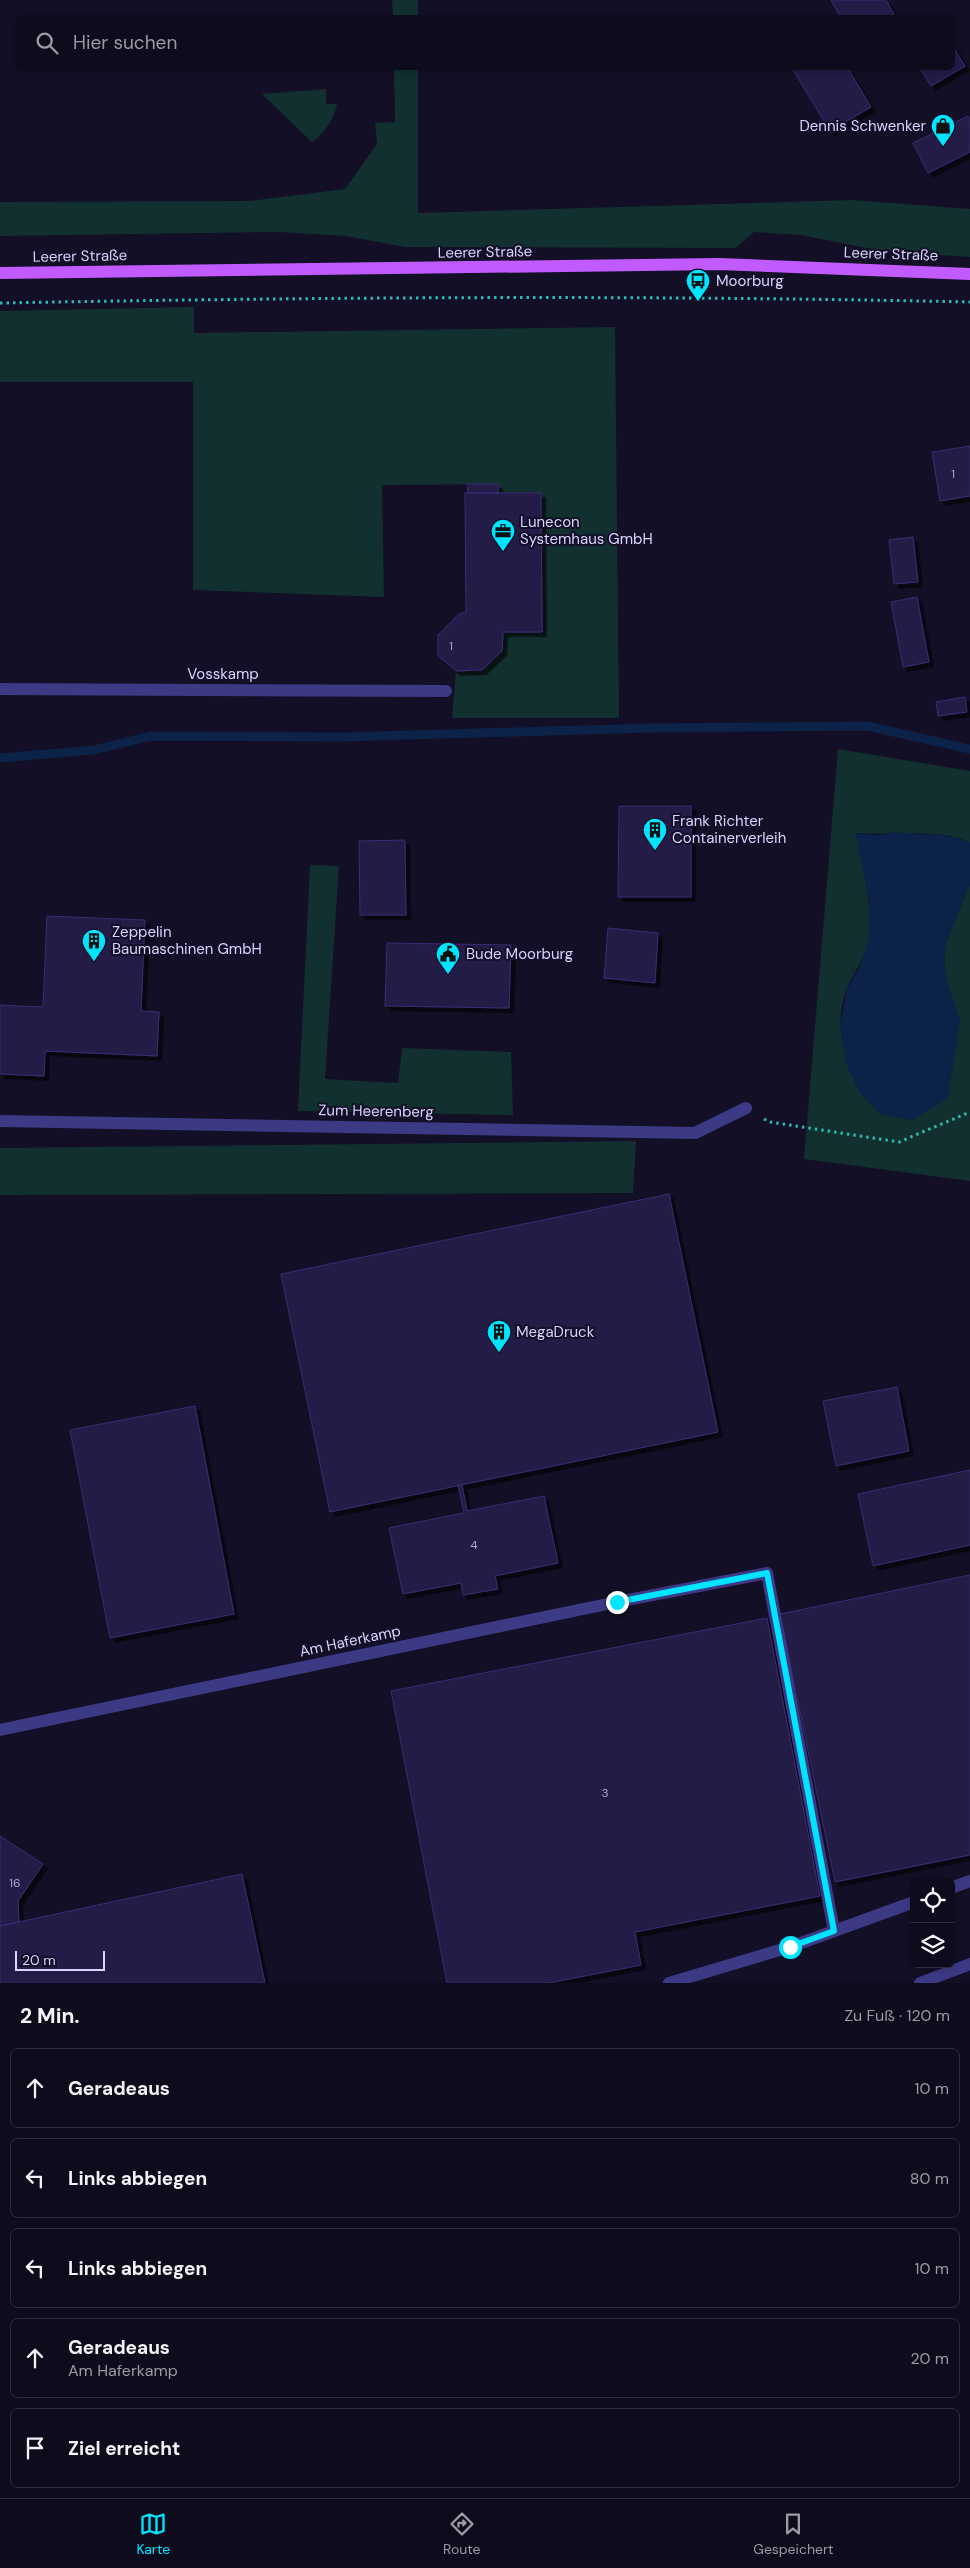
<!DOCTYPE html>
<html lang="de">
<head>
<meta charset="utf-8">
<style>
  :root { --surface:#0e0b1c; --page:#1c1929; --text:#f1f3f6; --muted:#9b9ba3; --line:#2e2b3b; --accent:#00e5ff }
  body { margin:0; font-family:"DM Sans",sans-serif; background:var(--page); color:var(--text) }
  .controls { position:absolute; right:15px; bottom:15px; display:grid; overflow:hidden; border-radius:8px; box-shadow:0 2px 8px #0003 }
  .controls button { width:45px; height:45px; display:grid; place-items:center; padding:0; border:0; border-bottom:1px solid var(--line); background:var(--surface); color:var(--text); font:25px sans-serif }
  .scale { position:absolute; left:15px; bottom:12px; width:90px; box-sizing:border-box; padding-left:5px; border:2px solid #d9d4ff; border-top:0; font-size:14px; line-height:18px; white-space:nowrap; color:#d9d4ff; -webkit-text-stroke:4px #130f26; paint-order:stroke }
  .stop { position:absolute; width:15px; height:15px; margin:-11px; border:4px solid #00e5ff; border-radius:50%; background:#fff }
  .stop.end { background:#00e5ff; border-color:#fff; box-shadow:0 1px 5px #0008 }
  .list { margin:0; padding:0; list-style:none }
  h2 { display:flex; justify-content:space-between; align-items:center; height:65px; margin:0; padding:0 20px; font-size:21px }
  h2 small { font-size:16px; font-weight:400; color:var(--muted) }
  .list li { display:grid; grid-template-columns:32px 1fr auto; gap:15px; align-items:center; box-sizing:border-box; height:80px; margin:0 10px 10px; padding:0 10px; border:1px solid var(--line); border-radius:8px }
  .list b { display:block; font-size:19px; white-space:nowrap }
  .list p { margin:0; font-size:16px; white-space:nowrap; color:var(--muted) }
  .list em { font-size:16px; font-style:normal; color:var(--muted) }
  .icon { flex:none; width:28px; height:28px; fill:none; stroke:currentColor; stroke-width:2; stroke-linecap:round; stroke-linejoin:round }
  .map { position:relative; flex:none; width:970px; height:1983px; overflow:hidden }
  .search { position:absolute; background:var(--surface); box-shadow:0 2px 8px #0003; left:15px; right:15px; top:15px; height:55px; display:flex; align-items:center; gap:12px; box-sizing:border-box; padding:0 18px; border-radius:8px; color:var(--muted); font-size:19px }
  .sheet { height:515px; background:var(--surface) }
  nav { display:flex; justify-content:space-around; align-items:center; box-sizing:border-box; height:70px; border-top:1px solid var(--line); background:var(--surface); font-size:14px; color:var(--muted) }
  nav a { display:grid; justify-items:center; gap:2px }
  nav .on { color:var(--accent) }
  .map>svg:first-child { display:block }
  .green { fill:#12302f }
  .water { fill:#0c2248 }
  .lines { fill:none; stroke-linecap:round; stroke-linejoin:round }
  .stream { stroke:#0c2248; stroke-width:9 }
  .building { fill:#241b47; stroke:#3b2d73; filter:url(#shadow) }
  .path { stroke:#2fb8b0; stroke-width:3; stroke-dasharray:2.5 4; stroke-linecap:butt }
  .minor { stroke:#3d3a85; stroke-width:12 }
  .major { stroke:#c25bff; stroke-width:12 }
  .route { stroke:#00e5ff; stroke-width:6 }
  .labels { text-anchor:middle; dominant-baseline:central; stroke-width:4; stroke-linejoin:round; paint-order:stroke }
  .number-label { font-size:12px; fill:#aca6d1 }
  .poi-label { font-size:15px; fill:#d9d4ff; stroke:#130f26; text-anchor:start }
  .street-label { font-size:15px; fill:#d9d4ff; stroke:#130f26 }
</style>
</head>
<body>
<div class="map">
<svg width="970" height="1983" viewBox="0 0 970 1983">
  <defs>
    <filter id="shadow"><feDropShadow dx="4.5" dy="4.5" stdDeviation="0" flood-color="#0009"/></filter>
  </defs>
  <rect width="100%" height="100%" fill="#130f26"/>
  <path class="green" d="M 392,0 L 418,0 L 418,17 L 393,17 Z
    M 394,68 L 418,68 L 418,213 L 852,200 L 970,209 L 970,257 L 883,251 L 800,235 L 754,232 L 735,248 L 405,247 L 346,236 L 279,232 L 0,236 L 0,202 L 249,201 L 345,189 L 377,144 L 375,123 L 395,122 Z
    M 326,89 L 326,104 L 337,104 C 335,117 323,136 312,142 L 262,94 Z
    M 194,307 L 194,333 L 615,327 L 619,718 L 452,718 L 456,671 L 482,670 L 502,651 L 503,632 L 542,632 L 541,493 L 498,493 L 497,484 L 382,485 L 384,597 L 193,590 L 193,382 L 0,382 L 0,311 Z
    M 838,749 L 970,771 L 970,844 C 955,828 879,835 856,833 C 863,867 872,901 869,936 C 868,956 854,971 847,988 C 833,1024 844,1059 860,1092 L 947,1099 L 960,1020 L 947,985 L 944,963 L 946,942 L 970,884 L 970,1181 L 804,1159 Z
    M 310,865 L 339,866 L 325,1079 L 398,1083 L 402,1048 L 511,1052 L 513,1115 L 298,1111 Z
    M 636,1141 L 633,1193 L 0,1195 L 0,1148 Z"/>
  <path class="water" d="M 896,832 C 913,834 959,833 970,844 L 970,884 L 946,942 L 944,963 L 947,985 L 960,1020 L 947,1099 L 912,1120 L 882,1115 L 859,1092 L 846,1063 L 840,1026 L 847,989 L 860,966 L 869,938 L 869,899 L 856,833 L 877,835 Z"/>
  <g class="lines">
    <path class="stream" d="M 0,758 L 94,750 L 151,736 L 342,737 L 650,728 L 867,726 L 970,749"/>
  </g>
  <path class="building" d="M 831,0 L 886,0 L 896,18 L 841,18 Z
    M 952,45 L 965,66 L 931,86 L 920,68 L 952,68 Z
    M 792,68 L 848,68 L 871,107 L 830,131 Z
    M 968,116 L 970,121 L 970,152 L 928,173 L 913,143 Z
    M 970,446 L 970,496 L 940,501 L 932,452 Z
    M 467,484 L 498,484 L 498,493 L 468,493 Z
    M 465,493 L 541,493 L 542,632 L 503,632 L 502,651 L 482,670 L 456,671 L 438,656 L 438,635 L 459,614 L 466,612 Z
    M 913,537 L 918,582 L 894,584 L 889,540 Z
    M 917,597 L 929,662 L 903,667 L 891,602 Z
    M 965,697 L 967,712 L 938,716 L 936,702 Z
    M 619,806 L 691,806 L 691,897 L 618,897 Z
    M 405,840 L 406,915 L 360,915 L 359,841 Z
    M 47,916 L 145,920 L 141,1011 L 159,1012 L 157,1056 L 45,1051 L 44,1076 L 0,1074 L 0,1005 L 43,1007 Z
    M 608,928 L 658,933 L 655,983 L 604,978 Z
    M 387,943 L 511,945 L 509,1008 L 385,1006 Z
    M 669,1194 L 718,1432 L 330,1512 L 281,1274 Z
    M 897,1387 L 909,1451 L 836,1466 L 823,1401 Z
    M 195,1406 L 234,1614 L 110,1638 L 70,1430 Z
    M 970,1470 L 970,1545 L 873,1566 L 858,1494 Z
    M 458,1485 L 462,1485 L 467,1511 L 544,1496 L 558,1563 L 495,1576 L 498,1589 L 463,1595 L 461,1583 L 403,1594 L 389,1528 L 464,1513 Z
    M 970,1575 L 970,1855 L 835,1882 L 780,1614 Z
    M 767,1618 L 820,1896 L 635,1932 L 641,1965 L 549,1983 L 447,1983 L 391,1691 Z
    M 0,1836 L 43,1864 L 18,1901 L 19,1922 L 0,1926 Z
    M 242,1874 L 265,1983 L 0,1983 L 0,1926 Z"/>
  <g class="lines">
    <path class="path" d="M 0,303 C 324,297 646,295 970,302
      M 764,1119 L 770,1122 L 899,1142 L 970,1112"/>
    <path class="minor" d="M 0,689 L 446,691
      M 0,1121 L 695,1133 L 746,1108
      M 0,1730 L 617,1602 L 767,1573 L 834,1931
      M 951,1888 L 970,1881
      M 669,1983 L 790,1947 L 914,1902
      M 920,1983 L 970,1964"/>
    <path class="major" d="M 0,273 L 719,264 L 970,274"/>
  </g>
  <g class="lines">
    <path class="route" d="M 617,1602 L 767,1573 L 834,1931 L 790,1947"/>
  </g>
  <defs>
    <symbol id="shop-pin" viewBox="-11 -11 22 30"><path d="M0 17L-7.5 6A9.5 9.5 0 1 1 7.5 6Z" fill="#00e5ff" stroke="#130f26"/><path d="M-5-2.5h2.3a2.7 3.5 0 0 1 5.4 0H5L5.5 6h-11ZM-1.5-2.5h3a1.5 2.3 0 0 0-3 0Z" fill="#111"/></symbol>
    <symbol id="bus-pin" viewBox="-11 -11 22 30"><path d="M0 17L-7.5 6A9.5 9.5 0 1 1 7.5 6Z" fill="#00e5ff" stroke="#130f26"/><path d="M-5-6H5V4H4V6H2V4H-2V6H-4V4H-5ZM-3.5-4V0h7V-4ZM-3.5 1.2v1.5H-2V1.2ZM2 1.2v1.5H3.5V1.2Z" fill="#111"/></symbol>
    <symbol id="office-pin" viewBox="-11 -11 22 30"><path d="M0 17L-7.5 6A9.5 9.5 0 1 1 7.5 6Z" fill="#00e5ff" stroke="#130f26"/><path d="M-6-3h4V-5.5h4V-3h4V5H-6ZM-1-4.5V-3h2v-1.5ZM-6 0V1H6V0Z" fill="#111"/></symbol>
    <symbol id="building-pin" viewBox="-11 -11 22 30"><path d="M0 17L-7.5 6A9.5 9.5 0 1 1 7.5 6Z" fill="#00e5ff" stroke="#130f26"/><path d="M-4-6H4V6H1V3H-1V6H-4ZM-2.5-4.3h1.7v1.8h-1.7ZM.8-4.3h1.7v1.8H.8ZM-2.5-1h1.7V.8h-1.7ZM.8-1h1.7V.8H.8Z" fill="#111"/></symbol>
    <symbol id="civic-pin" viewBox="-11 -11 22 30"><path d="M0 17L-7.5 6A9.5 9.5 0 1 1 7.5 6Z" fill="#00e5ff" stroke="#130f26"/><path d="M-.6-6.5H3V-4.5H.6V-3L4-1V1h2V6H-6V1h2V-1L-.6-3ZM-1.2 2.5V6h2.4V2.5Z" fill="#111"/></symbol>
  </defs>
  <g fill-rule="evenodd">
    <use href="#shop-pin" x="929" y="112" width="28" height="38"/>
    <use href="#bus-pin" x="684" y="267" width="28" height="38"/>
    <use href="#office-pin" x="489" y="517" width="28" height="38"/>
    <use href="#building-pin" x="641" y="816" width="28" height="38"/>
    <use href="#building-pin" x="80" y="927" width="28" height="38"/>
    <use href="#civic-pin" x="434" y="940" width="28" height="38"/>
    <use href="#building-pin" x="485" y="1318" width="28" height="38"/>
  </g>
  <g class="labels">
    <g class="number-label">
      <text x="953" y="474">1</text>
      <text x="451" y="646">1</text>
      <text x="474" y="1545">4</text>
      <text x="605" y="1793">3</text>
      <text x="15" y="1883">16</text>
    </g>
    <g class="poi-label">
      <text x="926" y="126" text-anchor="end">Dennis Schwenker</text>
      <text x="716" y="281">Moorburg</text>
      <text x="520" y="522">Lunecon<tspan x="520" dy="17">Systemhaus GmbH</tspan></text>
      <text x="672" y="821">Frank Richter<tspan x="672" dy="17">Containerverleih</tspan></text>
      <text x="112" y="932">Zeppelin<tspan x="112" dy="17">Baumaschinen GmbH</tspan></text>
      <text x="466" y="954">Bude Moorburg</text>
      <text x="516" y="1332">MegaDruck</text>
    </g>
    <g class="street-label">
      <text transform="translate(485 252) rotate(-1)">Leerer Straße</text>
      <text transform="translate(891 254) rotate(2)">Leerer Straße</text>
      <text transform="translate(80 256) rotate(-1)">Leerer Straße</text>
      <text x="223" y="674">Vosskamp</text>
      <text transform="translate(376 1111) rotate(1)">Zum Heerenberg</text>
      <text transform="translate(350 1641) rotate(-12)">Am Haferkamp</text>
    </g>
  </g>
</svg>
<div class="controls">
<button><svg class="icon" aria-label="locate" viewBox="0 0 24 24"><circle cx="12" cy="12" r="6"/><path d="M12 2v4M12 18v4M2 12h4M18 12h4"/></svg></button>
<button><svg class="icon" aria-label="layers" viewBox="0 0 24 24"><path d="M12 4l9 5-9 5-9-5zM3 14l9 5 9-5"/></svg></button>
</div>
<div class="scale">20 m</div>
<div class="stop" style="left:790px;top:1947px"></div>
<div class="stop end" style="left:617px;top:1602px"></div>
<div class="search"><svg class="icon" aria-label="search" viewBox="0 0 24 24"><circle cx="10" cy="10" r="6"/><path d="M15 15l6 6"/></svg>Hier suchen</div>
</div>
<section class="sheet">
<h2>2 Min.<small>Zu Fuß · 120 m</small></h2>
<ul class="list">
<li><svg class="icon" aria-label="ahead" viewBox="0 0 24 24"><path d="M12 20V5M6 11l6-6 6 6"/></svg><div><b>Geradeaus</b></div><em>10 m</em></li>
<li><svg class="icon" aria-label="left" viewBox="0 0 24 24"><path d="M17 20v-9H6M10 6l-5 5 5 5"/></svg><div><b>Links abbiegen</b></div><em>80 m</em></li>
<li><svg class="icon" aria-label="left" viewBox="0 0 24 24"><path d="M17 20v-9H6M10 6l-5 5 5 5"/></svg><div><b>Links abbiegen</b></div><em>10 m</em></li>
<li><svg class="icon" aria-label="ahead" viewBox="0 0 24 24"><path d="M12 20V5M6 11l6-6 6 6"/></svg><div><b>Geradeaus</b><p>Am Haferkamp</p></div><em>20 m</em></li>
<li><svg class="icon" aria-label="arrive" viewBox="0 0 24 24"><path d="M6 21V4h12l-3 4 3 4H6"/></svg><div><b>Ziel erreicht</b></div></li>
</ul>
</section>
<nav>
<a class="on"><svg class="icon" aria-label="map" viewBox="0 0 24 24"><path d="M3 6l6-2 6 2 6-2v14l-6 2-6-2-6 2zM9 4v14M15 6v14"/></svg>Karte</a>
<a><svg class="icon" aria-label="directions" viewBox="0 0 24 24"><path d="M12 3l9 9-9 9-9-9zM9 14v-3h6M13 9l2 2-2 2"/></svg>Route</a>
<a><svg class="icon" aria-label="saved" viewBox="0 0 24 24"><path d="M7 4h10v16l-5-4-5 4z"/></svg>Gespeichert</a>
</nav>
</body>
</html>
